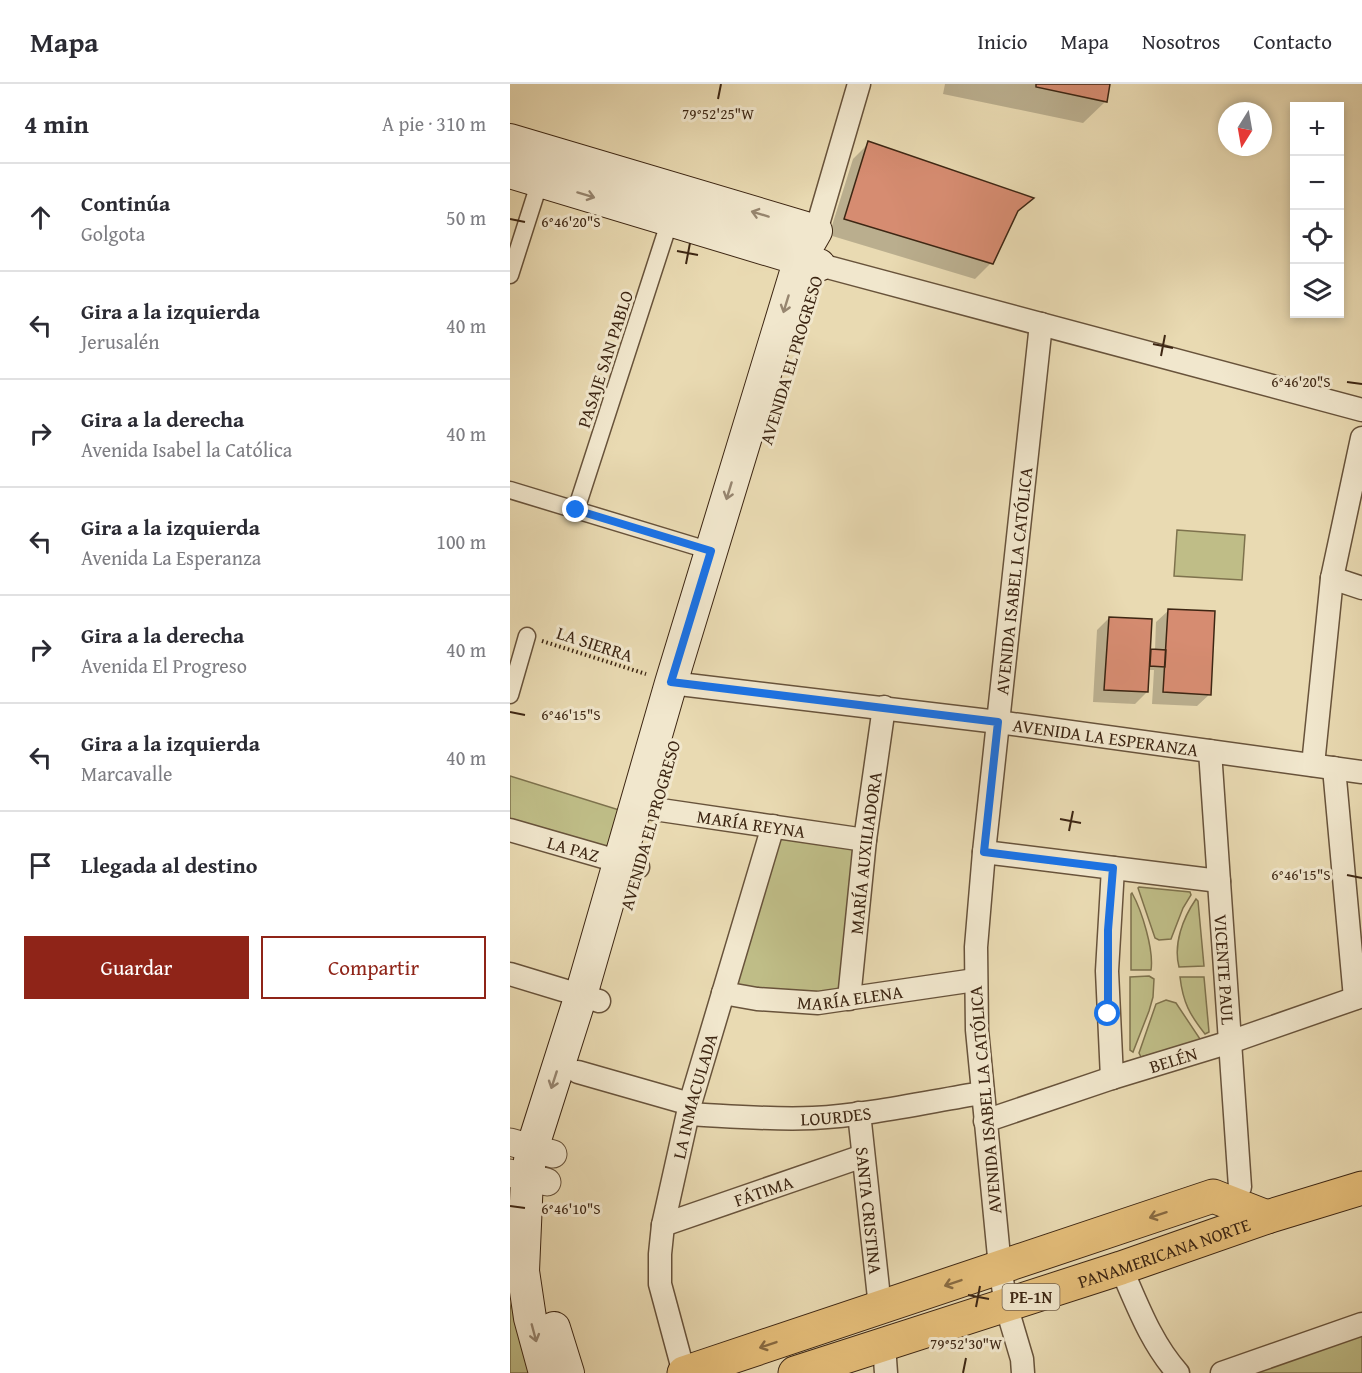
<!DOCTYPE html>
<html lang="es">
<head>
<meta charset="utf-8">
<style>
  :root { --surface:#fff; --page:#f2f2f3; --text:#2b2b33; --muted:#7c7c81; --line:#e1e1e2; --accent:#8f2418 }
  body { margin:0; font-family:"Gentium Book Plus",serif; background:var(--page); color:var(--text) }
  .controls { position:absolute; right:18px; top:18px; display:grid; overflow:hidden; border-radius:0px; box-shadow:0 3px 9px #0003 }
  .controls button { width:54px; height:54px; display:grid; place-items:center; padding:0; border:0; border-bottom:2px solid var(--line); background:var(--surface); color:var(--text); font:30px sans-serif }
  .compass { position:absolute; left:708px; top:18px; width:54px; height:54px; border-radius:50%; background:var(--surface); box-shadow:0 3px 9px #0003; rotate:191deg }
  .stop { position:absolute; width:18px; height:18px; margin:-14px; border:4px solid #1a73e8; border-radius:50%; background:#fff }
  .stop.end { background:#1a73e8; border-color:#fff; box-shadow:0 2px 6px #0008 }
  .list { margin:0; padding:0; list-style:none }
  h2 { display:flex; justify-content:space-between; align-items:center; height:78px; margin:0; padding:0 24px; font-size:26px }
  h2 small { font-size:20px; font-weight:400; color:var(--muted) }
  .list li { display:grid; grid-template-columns:39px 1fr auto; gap:18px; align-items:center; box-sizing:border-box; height:108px; padding:0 24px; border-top:2px solid var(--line) }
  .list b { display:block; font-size:22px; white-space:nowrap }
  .list p { margin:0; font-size:20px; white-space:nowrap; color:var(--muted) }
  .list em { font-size:20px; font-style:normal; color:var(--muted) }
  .actions { display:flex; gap:12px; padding:18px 24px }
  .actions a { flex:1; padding:14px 0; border:2px solid var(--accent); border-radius:0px; text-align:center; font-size:21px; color:var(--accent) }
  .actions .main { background:var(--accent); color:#fff }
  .icon { flex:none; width:33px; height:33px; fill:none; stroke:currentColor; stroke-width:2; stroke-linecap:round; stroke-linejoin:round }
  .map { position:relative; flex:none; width:852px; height:1289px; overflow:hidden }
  header { display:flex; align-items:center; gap:36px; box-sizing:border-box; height:84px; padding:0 30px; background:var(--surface); border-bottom:2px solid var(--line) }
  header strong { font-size:28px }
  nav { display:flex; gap:33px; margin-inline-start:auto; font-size:21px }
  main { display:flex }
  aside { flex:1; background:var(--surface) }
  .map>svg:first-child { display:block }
  .green { fill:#bfbd87; stroke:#7e724d; stroke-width:1.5 }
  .shadow { fill:#0003 }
  .building { fill:#d68c71; stroke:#3d2613; stroke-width:1.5 }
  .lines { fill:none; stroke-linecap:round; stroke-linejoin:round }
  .pedestrian-casing { stroke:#68533b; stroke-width:19 }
  .minor-casing { stroke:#68533b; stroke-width:25 }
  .tertiary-casing { stroke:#68533b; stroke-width:29 }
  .secondary-casing { stroke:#3d2613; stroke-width:34 }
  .trunk-casing { stroke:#3d2613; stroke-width:35 }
  .path { stroke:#3d2613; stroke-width:4; stroke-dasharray:1.5 3; stroke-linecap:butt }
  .pedestrian { stroke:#f1e7cd; stroke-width:16 }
  .minor { stroke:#f1e7cd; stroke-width:22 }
  .tertiary { stroke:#f1e7cd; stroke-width:27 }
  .secondary { stroke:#f1e7cd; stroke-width:32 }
  .trunk { stroke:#e4bd79; stroke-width:33 }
  .oneway { stroke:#978670 }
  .oneway2 { stroke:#886a41 }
  .route { stroke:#1a73e8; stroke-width:8 }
  .ticks { fill:none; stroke:#3d2613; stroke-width:2 }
  .labels { text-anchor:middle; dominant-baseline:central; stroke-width:6; stroke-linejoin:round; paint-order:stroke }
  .shield { fill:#f1e7cd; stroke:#73604b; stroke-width:1.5 }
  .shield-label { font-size:16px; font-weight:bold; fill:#3d2613 }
  .street-label { font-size:18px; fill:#3d2613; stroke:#f1e7cd }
  .ticks-label { font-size:15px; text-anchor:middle; fill:#3d2613; stroke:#f1e7cd; stroke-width:6; stroke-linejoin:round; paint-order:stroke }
</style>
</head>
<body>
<header>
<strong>Mapa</strong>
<nav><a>Inicio</a><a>Mapa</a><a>Nosotros</a><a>Contacto</a></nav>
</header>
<main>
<aside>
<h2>4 min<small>A pie · 310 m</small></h2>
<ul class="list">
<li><svg class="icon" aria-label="ahead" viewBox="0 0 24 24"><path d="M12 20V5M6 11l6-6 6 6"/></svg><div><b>Continúa</b><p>Golgota</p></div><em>50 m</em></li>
<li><svg class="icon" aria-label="left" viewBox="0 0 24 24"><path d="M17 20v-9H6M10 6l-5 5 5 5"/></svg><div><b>Gira a la izquierda</b><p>Jerusalén</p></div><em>40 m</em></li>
<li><svg class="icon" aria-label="right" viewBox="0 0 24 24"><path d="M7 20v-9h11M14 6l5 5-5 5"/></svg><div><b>Gira a la derecha</b><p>Avenida Isabel la Católica</p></div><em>40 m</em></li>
<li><svg class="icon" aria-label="left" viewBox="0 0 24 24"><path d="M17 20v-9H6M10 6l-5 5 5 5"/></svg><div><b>Gira a la izquierda</b><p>Avenida La Esperanza</p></div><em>100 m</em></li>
<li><svg class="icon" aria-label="right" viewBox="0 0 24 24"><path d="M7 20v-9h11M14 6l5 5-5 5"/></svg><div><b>Gira a la derecha</b><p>Avenida El Progreso</p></div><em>40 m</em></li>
<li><svg class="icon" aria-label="left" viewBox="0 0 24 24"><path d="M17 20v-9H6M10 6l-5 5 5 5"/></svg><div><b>Gira a la izquierda</b><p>Marcavalle</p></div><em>40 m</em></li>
<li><svg class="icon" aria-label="arrive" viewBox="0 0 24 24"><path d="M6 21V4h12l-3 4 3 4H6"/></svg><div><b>Llegada al destino</b></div></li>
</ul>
<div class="actions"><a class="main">Guardar</a><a>Compartir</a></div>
</aside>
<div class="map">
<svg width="852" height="1289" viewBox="0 0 852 1289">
  <rect width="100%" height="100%" fill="#e9dab2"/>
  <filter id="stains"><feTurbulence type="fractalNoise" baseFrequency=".00333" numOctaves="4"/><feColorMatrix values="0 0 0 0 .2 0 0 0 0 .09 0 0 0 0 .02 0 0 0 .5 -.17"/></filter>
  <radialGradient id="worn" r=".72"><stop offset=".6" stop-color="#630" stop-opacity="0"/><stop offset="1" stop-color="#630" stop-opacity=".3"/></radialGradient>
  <path class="green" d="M 667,446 L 735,451 L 732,496 L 664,492 Z
    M 0,692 L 122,730 L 112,773 L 0,738 Z
    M 268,748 L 349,760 L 333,908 L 278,911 L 222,902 Z
    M 629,803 L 680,808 L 681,811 L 673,824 L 661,855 L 649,856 L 645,854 L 628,804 Z
    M 622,809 C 632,827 644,866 641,886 L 621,886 L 621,810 Z
    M 686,815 L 688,817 L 694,882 L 669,883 C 663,860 673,834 686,815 Z
    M 639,892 L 644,895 L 643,913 L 639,927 L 623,968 L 620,966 L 620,893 Z
    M 694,893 L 699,948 L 695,950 C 680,931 673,919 670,893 Z
    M 656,916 L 666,919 L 692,958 L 631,973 L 629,969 L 646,920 Z
    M 6,1194 L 25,1289 L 0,1289 L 0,1226 Z
    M 852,1247 L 852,1289 L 729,1289 Z"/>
  <path class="shadow" d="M 435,0 L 599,0 L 596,17 L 573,39 L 433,10 Z
    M 359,59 L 521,114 L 505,131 L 481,179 L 465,195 L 319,151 L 343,75 Z
    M 659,526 L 700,610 L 687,622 L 642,620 L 644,586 L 638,586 L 637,608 L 625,620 L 583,618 L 587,546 L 599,534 L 639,566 L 645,566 L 646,538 Z"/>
  <path class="building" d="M 526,0 L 600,0 L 597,18 L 526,3 Z
    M 358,57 L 524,114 L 508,127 L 483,180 L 334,135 Z
    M 658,525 L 705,527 L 701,611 L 653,608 Z
    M 599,533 L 642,535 L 638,608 L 594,606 Z
    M 641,565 L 656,566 L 655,583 L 640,582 Z"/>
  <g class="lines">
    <defs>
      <path id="pedestrian" d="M 0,191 L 30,97
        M 0,406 L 201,467
        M 66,426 L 160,136
        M 0,611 L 17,552"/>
      <g id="minor">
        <path d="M 306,147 L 349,0"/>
        <path d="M 310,181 L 852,326"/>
        <path d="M 822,494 L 852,504"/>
        <path id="s1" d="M 161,599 L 488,638 L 852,688"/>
        <path id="s2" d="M 700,667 L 730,1103"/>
        <path d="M 803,681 L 822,494 L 852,354"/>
        <path d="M 824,684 L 845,914"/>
        <path id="s3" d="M 127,720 L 144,725 L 355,756"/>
        <path id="s4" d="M 0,746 L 128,783"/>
        <path d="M 474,768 L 709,797"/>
        <path d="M 0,890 L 89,917"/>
        <path id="s5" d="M 213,909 L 247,915 L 308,919 L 465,896"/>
        <path id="s6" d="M 339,915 L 355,756 L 374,623"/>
        <path d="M 68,988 L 180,1020"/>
        <path d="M 602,994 L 597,887 L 603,784"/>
        <path id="s7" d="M 349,1029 L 370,1223"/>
        <path id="s8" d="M 178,1030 C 219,1032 261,1036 303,1034 C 360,1031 416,1018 472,1009"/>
        <path id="s9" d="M 475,1037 L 602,994 L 720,958 L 852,912"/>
        <path id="s10" d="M 153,1141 L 353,1072"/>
        <path d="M 611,1184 C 627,1220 641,1259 668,1289"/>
        <path d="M 374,1261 L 376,1289"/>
        <path id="s11" d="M 174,1289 L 150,1200 L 150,1170 L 153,1141 L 180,1020 L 263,742"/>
        <path id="s12" d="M 513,1289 L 512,1275 L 496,1221 L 490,1183 L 467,946 L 466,863 L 474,768 L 531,240"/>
        <path d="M 712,1289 L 852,1240"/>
      </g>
      <path id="tertiary" d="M 0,1058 L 43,1070
        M 0,1089 L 37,1098"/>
      <path id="secondary" d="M 0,56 L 306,147
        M 0,88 L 309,181
        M 44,1244 L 58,1289
        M 35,1289 L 20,1234 L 13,1187 L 17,1094 L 22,1065 L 71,911 L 161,599 L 290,175 L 306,147"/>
      <g id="trunk">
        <path d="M 174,1289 L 703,1112 L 757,1133"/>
        <path id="s13" d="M 285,1289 L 611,1184 L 757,1133 L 852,1104"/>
      </g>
    </defs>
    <use href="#pedestrian" class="pedestrian-casing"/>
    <use href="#minor" class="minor-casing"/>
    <use href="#tertiary" class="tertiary-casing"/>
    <use href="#secondary" class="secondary-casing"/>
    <use href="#trunk" class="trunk-casing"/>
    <path class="path" d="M 32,557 L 136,590"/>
    <use href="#pedestrian" class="pedestrian"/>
    <use href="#minor" class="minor"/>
    <use href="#tertiary" class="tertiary"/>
    <use href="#secondary" class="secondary"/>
    <use href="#trunk" class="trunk"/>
  </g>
  <defs><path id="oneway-shaft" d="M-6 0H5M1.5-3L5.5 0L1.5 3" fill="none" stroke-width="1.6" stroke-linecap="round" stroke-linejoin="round" transform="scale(1.5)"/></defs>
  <g class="oneway">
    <use href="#oneway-shaft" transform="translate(76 111) rotate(17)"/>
    <use href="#oneway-shaft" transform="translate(250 130) rotate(-163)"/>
    <use href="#oneway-shaft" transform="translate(276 220) rotate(107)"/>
    <use href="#oneway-shaft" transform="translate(219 407) rotate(107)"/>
    <use href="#oneway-shaft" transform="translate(44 996) rotate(108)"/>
    <use href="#oneway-shaft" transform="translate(24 1249) rotate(75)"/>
  </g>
  <g class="oneway2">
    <use href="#oneway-shaft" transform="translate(648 1131) rotate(162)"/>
    <use href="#oneway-shaft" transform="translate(443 1199) rotate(161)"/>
    <use href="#oneway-shaft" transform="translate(258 1261) rotate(161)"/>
  </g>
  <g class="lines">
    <path class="route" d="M 66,426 L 201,467 L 161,598 L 488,638 L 474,768 L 603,784 L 598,846 L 598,930"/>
  </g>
  <path class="ticks" d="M 208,15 L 211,0M 0,135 L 15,138M 167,167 L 188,171M 176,180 L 180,159M 643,260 L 663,264M 651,272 L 655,251M 837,298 L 852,300M 0,628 L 15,631M 550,735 L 571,739M 559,747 L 563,727M 837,791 L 852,794M 0,1122 L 15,1124M 458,1211 L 479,1215M 466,1223 L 470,1202M 453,1289 L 456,1274"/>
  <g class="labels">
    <rect class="shield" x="492.5" y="1200" width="57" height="26" rx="4.5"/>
    <g class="shield-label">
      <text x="521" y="1213">PE-1N</text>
    </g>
    <g class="street-label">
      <text transform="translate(95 275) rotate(-72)">PASAJE SAN PABLO</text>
      <text transform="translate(281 276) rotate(-73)">AVENIDA EL PROGRESO</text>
      <text stroke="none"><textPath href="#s12" startOffset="798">AVENIDA ISABEL LA CATÓLICA</textPath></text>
      <text transform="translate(85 560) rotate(18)">LA SIERRA</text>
      <text stroke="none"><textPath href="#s1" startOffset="438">AVENIDA LA ESPERANZA</textPath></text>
      <text stroke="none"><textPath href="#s3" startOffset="116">MARÍA REYNA</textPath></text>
      <text transform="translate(140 741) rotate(-74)">AVENIDA EL PROGRESO</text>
      <text stroke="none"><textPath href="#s4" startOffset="66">LA PAZ</textPath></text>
      <text stroke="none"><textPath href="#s6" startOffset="147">MARÍA AUXILIADORA</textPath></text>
      <text stroke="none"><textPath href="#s2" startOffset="219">VICENTE PAUL</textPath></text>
      <text stroke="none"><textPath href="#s5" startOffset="128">MARÍA ELENA</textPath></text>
      <text stroke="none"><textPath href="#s9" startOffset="198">BELÉN</textPath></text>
      <text stroke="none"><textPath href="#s11" startOffset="284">LA INMACULADA</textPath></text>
      <text transform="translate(475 1016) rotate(-95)">AVENIDA ISABEL LA CATÓLICA</text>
      <text stroke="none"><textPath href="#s8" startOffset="148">LOURDES</textPath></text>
      <text stroke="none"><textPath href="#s10" startOffset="106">FÁTIMA</textPath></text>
      <text stroke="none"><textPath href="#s7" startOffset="98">SANTA CRISTINA</textPath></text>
      <text stroke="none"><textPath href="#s13" startOffset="388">PANAMERICANA NORTE</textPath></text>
    </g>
  </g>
  <g class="ticks-label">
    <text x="208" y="35">79°52'25"W</text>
    <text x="61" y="143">6°46'20"S</text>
    <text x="791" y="303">6°46'20"S</text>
    <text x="61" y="636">6°46'15"S</text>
    <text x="791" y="796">6°46'15"S</text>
    <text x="61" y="1130">6°46'10"S</text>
    <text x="456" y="1265">79°52'30"W</text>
  </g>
  <rect width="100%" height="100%" filter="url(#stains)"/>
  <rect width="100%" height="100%" fill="url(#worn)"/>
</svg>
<div class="controls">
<button>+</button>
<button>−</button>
<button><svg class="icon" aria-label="locate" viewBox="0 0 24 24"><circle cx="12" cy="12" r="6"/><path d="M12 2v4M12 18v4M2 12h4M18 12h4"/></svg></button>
<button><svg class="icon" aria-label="layers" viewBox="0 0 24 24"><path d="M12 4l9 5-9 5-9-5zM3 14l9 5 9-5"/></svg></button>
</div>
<svg class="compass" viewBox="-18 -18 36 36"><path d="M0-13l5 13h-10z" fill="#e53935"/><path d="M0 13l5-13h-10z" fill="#7c7c81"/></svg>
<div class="stop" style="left:598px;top:930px"></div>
<div class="stop end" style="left:66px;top:426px"></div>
</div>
</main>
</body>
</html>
